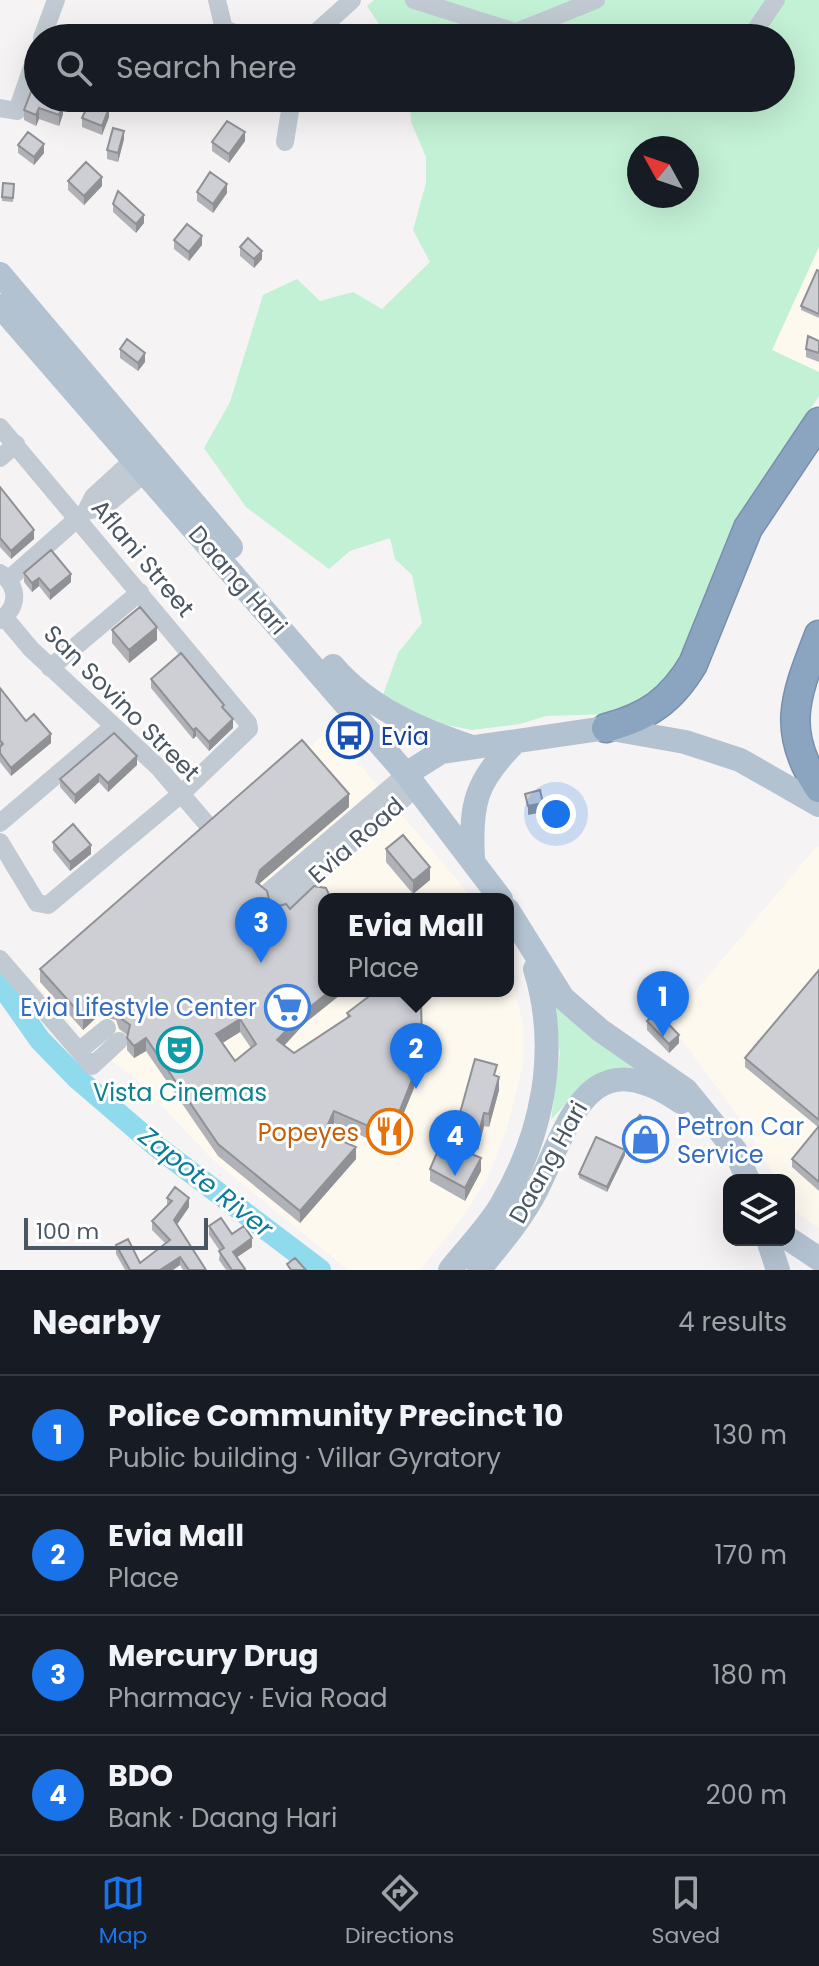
<!DOCTYPE html>
<html lang="en">
<head>
<meta charset="utf-8">
<style>
  :root { --surface:#171b24; --page:#20242c; --text:#f1f3f6; --muted:#9ea1a6; --line:#363941; --accent:#1a73e8 }
  body { margin:0; font-family:Poppins,sans-serif; background:var(--page); color:var(--text) }
  .controls { position:absolute; right:24px; bottom:24px; display:grid; overflow:hidden; border-radius:16px; box-shadow:0 8px 32px #0002 }
  .controls button { width:72px; height:72px; display:grid; place-items:center; padding:0; border:0; border-bottom:2px solid var(--line); background:var(--surface); color:var(--text); font:40px sans-serif }
  .compass { position:absolute; left:627px; top:136px; width:72px; height:72px; border-radius:50%; background:var(--surface); box-shadow:0 8px 32px #0002; rotate:310deg }
  .scale { position:absolute; left:24px; bottom:20px; width:184px; box-sizing:border-box; padding-left:8px; border:4px solid #4a5661; border-top:0; font-size:22px; line-height:28px; white-space:nowrap; color:#4a5661; -webkit-text-stroke:6px #fff; paint-order:stroke }
  .you { position:absolute; left:556px; top:814px; width:28px; height:28px; margin:-20px; border:6px solid #fff; border-radius:50%; background:#1a73e8; box-shadow:0 0 0 12px #1a73e833 }
  .badge { display:grid; place-items:center; width:52px; height:52px; border-radius:50%; background:var(--accent); color:#fff; font-size:26px; font-weight:700 }
  .pin { position:absolute; translate:-50% -66px; filter:drop-shadow(0 2px 4px #0008) }
  .pin::after { content:''; position:absolute; top:42px; width:28px; height:24px; background:inherit; clip-path:polygon(0 0,100% 0,50% 100%) }
  .popup { position:absolute; left:318px; top:893px; width:196px; height:104px; box-sizing:border-box; display:grid; place-content:center; border-radius:16px; background:var(--surface); filter:drop-shadow(0 2px 6px #0005); font-size:26px; white-space:nowrap; color:var(--muted) }
  .popup b { font-size:30px; color:var(--text) }
  .popup::after { content:''; position:absolute; left:50%; top:100%; margin-left:-16px; border:16px solid transparent; border-top-color:var(--surface) }
  .list { margin:0; padding:0; list-style:none }
  h2 { display:flex; justify-content:space-between; align-items:center; height:104px; margin:0; padding:0 32px; font-size:34px }
  h2 small { font-size:26px; font-weight:400; color:var(--muted) }
  .list li { display:grid; grid-template-columns:52px 1fr auto; gap:24px; align-items:center; box-sizing:border-box; height:120px; padding:0 32px; border-top:2px solid var(--line) }
  .list b { display:block; font-size:30px; white-space:nowrap }
  .list p { margin:0; font-size:26px; white-space:nowrap; color:var(--muted) }
  .list em { font-size:26px; font-style:normal; color:var(--muted) }
  .icon { flex:none; width:44px; height:44px; fill:none; stroke:currentColor; stroke-width:2; stroke-linecap:round; stroke-linejoin:round }
  .map { position:relative; flex:none; width:819px; height:1270px; overflow:hidden }
  .search { position:absolute; background:var(--surface); box-shadow:0 8px 32px #0002; left:24px; right:24px; top:24px; height:88px; display:flex; align-items:center; gap:20px; box-sizing:border-box; padding:0 28px; border-radius:44px; color:var(--muted); font-size:30px }
  .sheet { height:584px; background:var(--surface) }
  nav { display:flex; justify-content:space-around; align-items:center; box-sizing:border-box; height:112px; border-top:2px solid var(--line); background:var(--surface); font-size:22px; color:var(--muted) }
  nav a { display:grid; justify-items:center; gap:4px }
  nav .on { color:var(--accent) }
  .map>svg:first-child { display:block }
  .commercial { fill:#fdf9ef }
  .green { fill:#c3f1d5; fill-rule:evenodd }
  .lines { fill:none; stroke-linecap:round; stroke-linejoin:round }
  .river { stroke:#90daee; stroke-width:22 }
  .highway-casing { stroke:#7690ad; stroke-width:31 }
  .minor { stroke:#c1cad2; stroke-width:18 }
  .major { stroke:#b3c2d1; stroke-width:24 }
  .highway { stroke:#8ba5c1; stroke-width:28 }
  .wall { fill:#b0b2b7; fill-rule:evenodd }
  .shaded-wall { fill:#909195 }
  .building { fill:#cdcfd5; stroke:#909195; stroke-width:2; fill-rule:evenodd }
  .labels { text-anchor:middle; dominant-baseline:central; stroke-width:6; stroke-linejoin:round; paint-order:stroke }
  .street-label { font-size:24px; fill:#4a5661; stroke:#fff }
  .transit-label { font-size:24px; fill:#164399; stroke:#fff; text-anchor:start }
  .shop-label { font-size:24px; fill:#366cbe; stroke:#fff; text-anchor:end }
  .culture-label { font-size:24px; fill:#0d838f; stroke:#fff }
  .food-label { font-size:24px; fill:#c56008; stroke:#fff; text-anchor:end }
  .water-label { font-size:26px; font-style:italic; fill:#0c7c9b; stroke:#fff }
</style>
</head>
<body>
<div class="map">
<svg width="819" height="1270" viewBox="0 0 819 1270">
  <rect width="100%" height="100%" fill="#f5f3f3"/>
  <path class="commercial" d="M 819,247 L 819,372 L 772,350 Z
    M 330,729 L 473,899 L 324,899 L 324,991 L 508,991 L 508,966 L 523,1023 L 523,1065 L 507,1128 L 489,1175 L 465,1214 L 420,1270 L 348,1270 L 213,1160 L 134,1077 L 95,1049 L 35,983 Z
    M 817,846 L 819,847 L 819,1229 L 789,1206 L 789,1180 L 777,1180 L 742,1121 L 669,1023 Z"/>
  <path class="green" d="M 374,0 L 819,0 L 819,247 L 772,350 L 819,372 L 819,396 L 786,446 L 685,658 L 654,696 L 613,714 L 546,716 L 520,724 L 472,730 L 432,722 L 383,695 L 398,653 L 422,623 L 412,575 L 395,559 L 390,538 L 350,551 L 329,569 L 246,507 L 204,448 L 230,402 L 263,295 L 297,279 L 320,301 L 353,292 L 382,309 L 430,262 L 413,230 L 426,183 L 426,157 L 411,122 L 410,98 L 781,98 L 781,38 L 388,38 L 367,6 ZM 639,148 L 687,148 L 687,196 L 639,196 Z
    M 557,1008 L 576,1025 L 653,1076 L 579,1088 L 551,1120 L 560,1053 L 554,1009 Z"/>
  <g class="lines">
    <path class="river" d="M 0,983 L 40,1040 L 78,1079 L 156,1146 L 320,1270"/>
    <defs>
      <path id="highway" d="M 819,635 C 796,695 780,730 819,788
        M 606,728 C 647,717 671,701 693,664 L 748,528 L 819,422"/>
    </defs>
    <use href="#highway" class="highway-casing"/>
    <path class="minor" d="M 217,0 L 224,29 L 221,38
      M 414,0 L 534,38
      M 224,29 L 247,38
      M 516,32 L 596,0
      M 42,38 L 56,0
      M 310,38 L 352,0
      M 750,38 L 776,0
      M 0,108 L 17,111 L 38,50
      M 285,142 L 292,98
      M 0,427 L 248,723 L 249,729 L 181,794 L 48,905 L 37,903 L 0,842
      M 0,458 L 16,444
      M 86,511 L 103,508 L 152,467
      M 0,573 C 19,585 19,608 0,620
      M 9,579 L 86,511 L 93,497 L 142,452
      M 5,618 L 31,649 L 158,767 L 206,823
      M 50,668 L 140,592
      M 0,823 L 114,726
      M 268,892 L 406,774
      M 278,907 L 417,787
      M 0,959 L 92,1066 L 119,1041
      M 80,1050 L 107,1028"/>
    <path class="major" d="M 0,274 L 231,547
      M 0,306 L 406,774 L 501,899
      M 333,666 C 369,708 420,730 472,747
      M 406,774 L 441,752 L 606,728 L 685,742 L 740,760 L 819,805
      M 473,858 C 470,802 476,782 515,742
      M 508,910 L 563,998 L 600,1030 L 686,1090 L 735,1150 L 748,1180
      M 789,1239 L 819,1259
      M 768,1240 L 778,1270
      M 450,1270 C 467,1249 486,1229 500,1207 C 543,1135 560,1050 535,969
      M 479,1270 C 499,1245 521,1220 536,1191 C 570,1123 587,1038 681,1102"/>
    <use href="#highway" class="highway"/>
  </g>
  <path class="wall" d="M 38,98 L 62,98 L 60,103 L 63,114 L 59,126 L 39,119 L 36,126 L 24,120 L 24,110 Z
    M 109,117 L 102,135 L 82,127 L 82,118 Z
    M 124,139 L 118,162 L 107,159 L 107,150 Z
    M 245,141 L 229,163 L 212,151 L 212,142 Z
    M 18,145 L 44,153 L 34,165 L 18,153 Z
    M 68,181 L 102,186 L 84,205 L 68,190 Z
    M 14,184 L 13,202 L 2,201 L 2,197 Z
    M 197,192 L 227,193 L 213,213 L 197,201 Z
    M 113,204 L 144,223 L 136,233 L 113,212 Z
    M 174,240 L 202,245 L 189,261 L 174,249 Z
    M 240,247 L 262,259 L 254,268 L 240,256 Z
    M 819,271 L 819,318 L 801,310 L 801,306 Z
    M 819,341 L 819,362 L 806,357 L 806,349 Z
    M 120,349 L 145,362 L 138,371 L 120,358 Z
    M 0,487 L 34,539 L 11,559 L 0,547 Z
    M 24,573 L 71,582 L 50,600 L 39,586 L 32,592 L 24,582 Z
    M 112,630 L 157,640 L 129,663 L 112,643 Z
    M 151,679 L 224,709 L 233,728 L 209,751 L 196,736 L 193,739 L 151,688 Z
    M 0,688 L 26,721 L 51,743 L 11,776 L 0,762 Z
    M 137,765 L 108,792 L 99,782 L 75,804 L 60,787 L 60,779 Z
    M 349,807 L 260,883 L 260,885 L 324,991 L 345,991 L 305,1023 L 284,1046 L 294,1053 L 347,1018 L 347,1013 L 422,1051 L 414,1088 L 391,1144 L 376,1138 L 375,1142 L 334,1123 L 329,1135 L 356,1159 L 300,1223 L 218,1156 L 146,1051 L 134,1058 L 127,1050 L 127,1035 L 119,1029 L 116,1020 L 98,1016 L 83,1030 L 40,982 L 40,969 ZM 240,1032 L 251,1048 L 235,1061 L 222,1043 Z
    M 53,842 L 91,854 L 70,871 L 53,850 Z
    M 386,849 L 430,880 L 413,894 L 386,862 Z
    M 819,970 L 819,1191 L 792,1167 L 792,1159 L 818,1127 L 745,1067 L 745,1058 Z
    M 647,1021 L 679,1043 L 669,1053 L 647,1030 Z
    M 497,1076 L 499,1090 L 489,1127 L 484,1126 L 478,1150 L 455,1144 L 455,1131 Z
    M 629,1128 L 664,1144 L 652,1157 L 629,1137 Z
    M 625,1155 L 607,1192 L 579,1178 L 579,1174 Z
    M 430,1169 L 481,1171 L 465,1201 L 430,1181 Z
    M 167,1198 L 189,1207 L 177,1224 L 206,1270 L 183,1270 L 180,1265 L 173,1270 L 125,1270 L 116,1254 L 116,1245 L 140,1263 L 166,1244 L 152,1230 L 152,1221 L 167,1206 Z
    M 209,1226 L 232,1234 L 252,1247 L 237,1257 L 245,1270 L 226,1270 L 219,1260 L 220,1251 L 209,1235 Z"/>
  <path class="shaded-wall" d="M 63,103 L 63,114 L 59,126 L 59,115 Z
    M 39,108 L 39,119 L 36,126 L 36,115 Z
    M 109,108 L 109,117 L 102,135 L 102,126 Z
    M 124,131 L 124,139 L 118,162 L 118,153 Z
    M 245,132 L 245,141 L 229,163 L 229,154 Z
    M 44,144 L 44,153 L 34,165 L 34,157 Z
    M 102,177 L 102,186 L 84,205 L 84,196 Z
    M 227,184 L 227,193 L 213,213 L 213,204 Z
    M 144,215 L 144,223 L 136,233 L 136,224 Z
    M 202,236 L 202,245 L 189,261 L 189,252 Z
    M 262,251 L 262,259 L 254,268 L 254,259 Z
    M 145,353 L 145,362 L 138,371 L 138,363 Z
    M 34,530 L 34,539 L 11,559 L 11,551 Z
    M 71,574 L 71,582 L 50,600 L 50,591 Z
    M 39,578 L 39,586 L 32,592 L 32,583 Z
    M 157,627 L 157,640 L 129,663 L 129,650 Z
    M 233,719 L 233,728 L 209,751 L 209,742 Z
    M 196,728 L 196,736 L 193,739 L 193,730 Z
    M 51,734 L 51,743 L 11,776 L 11,768 Z
    M 137,756 L 137,765 L 108,792 L 108,783 Z
    M 99,774 L 99,782 L 75,804 L 75,795 Z
    M 349,794 L 349,807 L 260,883 L 256,895 L 256,882 L 260,870 Z
    M 543,803 L 543,812 L 528,815 L 528,806 Z
    M 91,845 L 91,854 L 70,871 L 70,862 Z
    M 430,867 L 430,880 L 413,894 L 413,881 Z
    M 330,991 L 345,991 L 305,1023 L 277,1053 L 277,1040 L 305,1011 Z
    M 98,1004 L 98,1016 L 83,1030 L 83,1017 Z
    M 240,1019 L 240,1032 L 216,1047 L 216,1034 Z
    M 679,1035 L 679,1043 L 669,1053 L 669,1044 Z
    M 146,1038 L 146,1051 L 134,1058 L 134,1046 Z
    M 422,1039 L 422,1051 L 414,1088 L 391,1144 L 391,1132 Z
    M 499,1077 L 499,1090 L 489,1127 L 489,1114 Z
    M 334,1111 L 334,1123 L 324,1145 L 324,1133 Z
    M 484,1113 L 484,1126 L 478,1150 L 478,1137 Z
    M 664,1135 L 664,1144 L 652,1157 L 652,1149 Z
    M 356,1147 L 356,1159 L 300,1223 L 300,1211 Z
    M 625,1150 L 625,1155 L 607,1192 L 607,1187 Z
    M 481,1158 L 481,1171 L 465,1201 L 465,1188 Z
    M 189,1198 L 189,1207 L 174,1229 L 174,1220 Z
    M 252,1238 L 252,1247 L 233,1260 L 233,1252 Z
    M 180,1257 L 180,1265 L 173,1270 L 160,1270 Z"/>
  <path class="building" d="M 38,74 L 38,98 L 58,98 L 56,101 L 63,103 L 59,115 L 39,108 L 36,115 L 24,110 Z
    M 90,100 L 109,108 L 102,126 L 82,118 Z
    M 227,121 L 245,132 L 229,154 L 212,142 Z
    M 113,128 L 124,131 L 118,153 L 107,150 Z
    M 28,132 L 44,144 L 34,157 L 18,145 Z
    M 86,162 L 102,177 L 84,196 L 68,181 Z
    M 210,172 L 227,184 L 213,204 L 197,192 Z
    M 3,183 L 14,184 L 13,198 L 2,197 Z
    M 118,191 L 144,215 L 136,224 L 113,204 Z
    M 187,224 L 202,236 L 189,252 L 174,240 Z
    M 248,238 L 262,251 L 254,259 L 240,247 Z
    M 817,270 L 819,271 L 819,314 L 801,306 Z
    M 808,336 L 819,341 L 819,353 L 806,349 Z
    M 127,339 L 145,353 L 138,363 L 120,349 Z
    M 0,487 L 34,530 L 11,551 L 0,538 Z
    M 51,550 L 71,574 L 50,591 L 39,578 L 32,583 L 24,573 Z
    M 140,607 L 157,627 L 129,650 L 112,630 Z
    M 181,653 L 224,705 L 222,707 L 233,719 L 209,742 L 196,728 L 193,730 L 151,679 Z
    M 0,688 L 26,721 L 34,714 L 51,734 L 11,768 L 0,753 L 0,747 L 3,744 L 0,740 Z
    M 114,733 L 137,756 L 108,783 L 99,774 L 75,795 L 60,779 Z
    M 302,740 L 349,794 L 260,870 L 256,882 L 267,891 L 270,903 L 279,906 L 286,904 L 290,909 L 314,886 L 326,888 L 331,899 L 324,899 L 324,991 L 330,991 L 305,1011 L 277,1040 L 294,1053 L 350,1016 L 347,1013 L 376,991 L 415,991 L 421,1003 L 422,1039 L 414,1075 L 391,1132 L 376,1126 L 375,1129 L 334,1111 L 324,1133 L 356,1147 L 300,1211 L 218,1144 L 146,1038 L 134,1046 L 127,1038 L 130,1025 L 119,1017 L 116,1007 L 98,1004 L 83,1017 L 40,969 ZM 240,1019 L 256,1044 L 235,1061 L 216,1034 Z
    M 540,790 L 543,803 L 528,806 L 525,794 Z
    M 73,824 L 91,845 L 70,862 L 53,842 Z
    M 403,835 L 430,867 L 413,881 L 386,849 Z
    M 819,970 L 819,1120 L 745,1058 Z
    M 657,1012 L 679,1035 L 669,1044 L 647,1021 Z
    M 475,1059 L 497,1065 L 494,1075 L 499,1077 L 489,1114 L 484,1113 L 478,1137 L 455,1131 Z
    M 640,1115 L 664,1135 L 652,1149 L 629,1128 Z
    M 819,1126 L 819,1182 L 792,1159 Z
    M 596,1137 L 625,1150 L 607,1187 L 579,1174 Z
    M 442,1141 L 481,1158 L 465,1188 L 430,1169 Z
    M 175,1187 L 189,1198 L 174,1220 L 206,1270 L 189,1270 L 180,1257 L 160,1270 L 130,1270 L 116,1245 L 128,1239 L 140,1263 L 170,1240 L 152,1221 L 172,1201 L 167,1198 Z
    M 221,1218 L 232,1234 L 244,1226 L 252,1238 L 233,1252 L 245,1269 L 243,1270 L 232,1270 L 219,1251 L 224,1248 L 209,1226 Z
    M 295,1258 L 306,1270 L 291,1270 L 287,1264 Z"/>
  <defs>
    <symbol id="bus-ring" viewBox="-11 -11 22 22"><circle r="9.5" fill="#fff" stroke="#1a4fb4" stroke-width="1.5"/><path d="M-5-6H5V4H4V6H2V4H-2V6H-4V4H-5ZM-3.5-4V0h7V-4ZM-3.5 1.2v1.5H-2V1.2ZM2 1.2v1.5H3.5V1.2Z" fill="#1a4fb4"/></symbol>
    <symbol id="supermarket-ring" viewBox="-11 -11 22 22"><circle r="9.5" fill="#fff" stroke="#3f7fe0" stroke-width="1.5"/><path d="M-6-5.5h2.5l.6 2H6L4.5 2H-2.5L-4.4-4H-6ZM-1.5 3.2a1.3 1.3 0 1 0 .1 0ZM3 3.2a1.3 1.3 0 1 0 .1 0Z" fill="#3f7fe0"/></symbol>
    <symbol id="theatre-ring" viewBox="-11 -11 22 22"><circle r="9.5" fill="#fff" stroke="#0f9aa8" stroke-width="1.5"/><path d="M-5-5.5Q0-4 5-5.5V0Q5 5 0 6Q-5 5-5 0ZM-3.3-2.5H-1v1.5H-3.3ZM1-2.5H3.3v1.5H1ZM-2.8 1Q0 5.5 2.8 1Z" fill="#0f9aa8"/></symbol>
    <symbol id="restaurant-ring" viewBox="-11 -11 22 22"><circle r="9.5" fill="#fff" stroke="#e8710a" stroke-width="1.5"/><path d="M-5-6h1v4h1v-4h1v4h1v-4h1v5L-1.5 .5V6h-2V.5L-5-1ZM5-6V6H3V1.5H1.5Q1.5-4 5-6Z" fill="#e8710a"/></symbol>
    <symbol id="shop-ring" viewBox="-11 -11 22 22"><circle r="9.5" fill="#fff" stroke="#3f7fe0" stroke-width="1.5"/><path d="M-5-2.5h2.3a2.7 3.5 0 0 1 5.4 0H5L5.5 6h-11ZM-1.5-2.5h3a1.5 2.3 0 0 0-3 0Z" fill="#3f7fe0"/></symbol>
  </defs>
  <g fill-rule="evenodd">
    <use href="#bus-ring" x="324" y="710" width="51" height="51"/>
    <use href="#supermarket-ring" x="262" y="982" width="51" height="51"/>
    <use href="#theatre-ring" x="154" y="1024" width="51" height="51"/>
    <use href="#restaurant-ring" x="364" y="1106" width="51" height="51"/>
    <use href="#shop-ring" x="620" y="1114" width="51" height="51"/>
  </g>
  <g class="labels">
    <g class="street-label">
      <text transform="translate(143 558) rotate(50)">Aflani Street</text>
      <text transform="translate(238 580) rotate(49)">Daang Hari</text>
      <text transform="translate(122 703) rotate(45)">San Sovino Street</text>
      <text transform="translate(356 840) rotate(-41)">Evia Road</text>
      <text transform="translate(548 1162) rotate(-61)">Daang Hari</text>
    </g>
    <g class="transit-label">
      <text x="381" y="736">Evia</text>
    </g>
    <g class="shop-label">
      <text x="257" y="1007">Evia Lifestyle Center</text>
      <text x="677" y="1126" text-anchor="start">Petron Car<tspan x="677" dy="28">Service</tspan></text>
    </g>
    <g class="culture-label">
      <text x="180" y="1092">Vista Cinemas</text>
    </g>
    <g class="food-label">
      <text x="359" y="1132">Popeyes</text>
    </g>
    <g class="water-label">
      <text transform="translate(206 1182) rotate(38)">Zapote River</text>
    </g>
  </g>
</svg>
<div class="controls">
<button><svg class="icon" aria-label="layers" viewBox="0 0 24 24"><path d="M12 4l9 5-9 5-9-5zM3 14l9 5 9-5"/></svg></button>
</div>
<svg class="compass" viewBox="-18 -18 36 36"><path d="M0-13l5 13h-10z" fill="#e53935"/><path d="M0 13l5-13h-10z" fill="#9ea1a6"/></svg>
<div class="scale">100 m</div>
<div class="you"></div>
<div class="pin badge" style="left:663px;top:1037px">1</div>
<div class="pin badge" style="left:416px;top:1089px">2</div>
<div class="popup"><b>Evia Mall</b>Place</div>
<div class="pin badge" style="left:261px;top:963px">3</div>
<div class="pin badge" style="left:455px;top:1176px">4</div>
<div class="search"><svg class="icon" aria-label="search" viewBox="0 0 24 24"><circle cx="10" cy="10" r="6"/><path d="M15 15l6 6"/></svg>Search here</div>
</div>
<section class="sheet">
<h2>Nearby<small>4 results</small></h2>
<ul class="list">
<li><span class="badge">1</span><div><b>Police Community Precinct 10</b><p>Public building · Villar Gyratory</p></div><em>130 m</em></li>
<li><span class="badge">2</span><div><b>Evia Mall</b><p>Place</p></div><em>170 m</em></li>
<li><span class="badge">3</span><div><b>Mercury Drug</b><p>Pharmacy · Evia Road</p></div><em>180 m</em></li>
<li><span class="badge">4</span><div><b>BDO</b><p>Bank · Daang Hari</p></div><em>200 m</em></li>
</ul>
</section>
<nav>
<a class="on"><svg class="icon" aria-label="map" viewBox="0 0 24 24"><path d="M3 6l6-2 6 2 6-2v14l-6 2-6-2-6 2zM9 4v14M15 6v14"/></svg>Map</a>
<a><svg class="icon" aria-label="directions" viewBox="0 0 24 24"><path d="M12 3l9 9-9 9-9-9zM9 14v-3h6M13 9l2 2-2 2"/></svg>Directions</a>
<a><svg class="icon" aria-label="saved" viewBox="0 0 24 24"><path d="M7 4h10v16l-5-4-5 4z"/></svg>Saved</a>
</nav>
</body>
</html>
